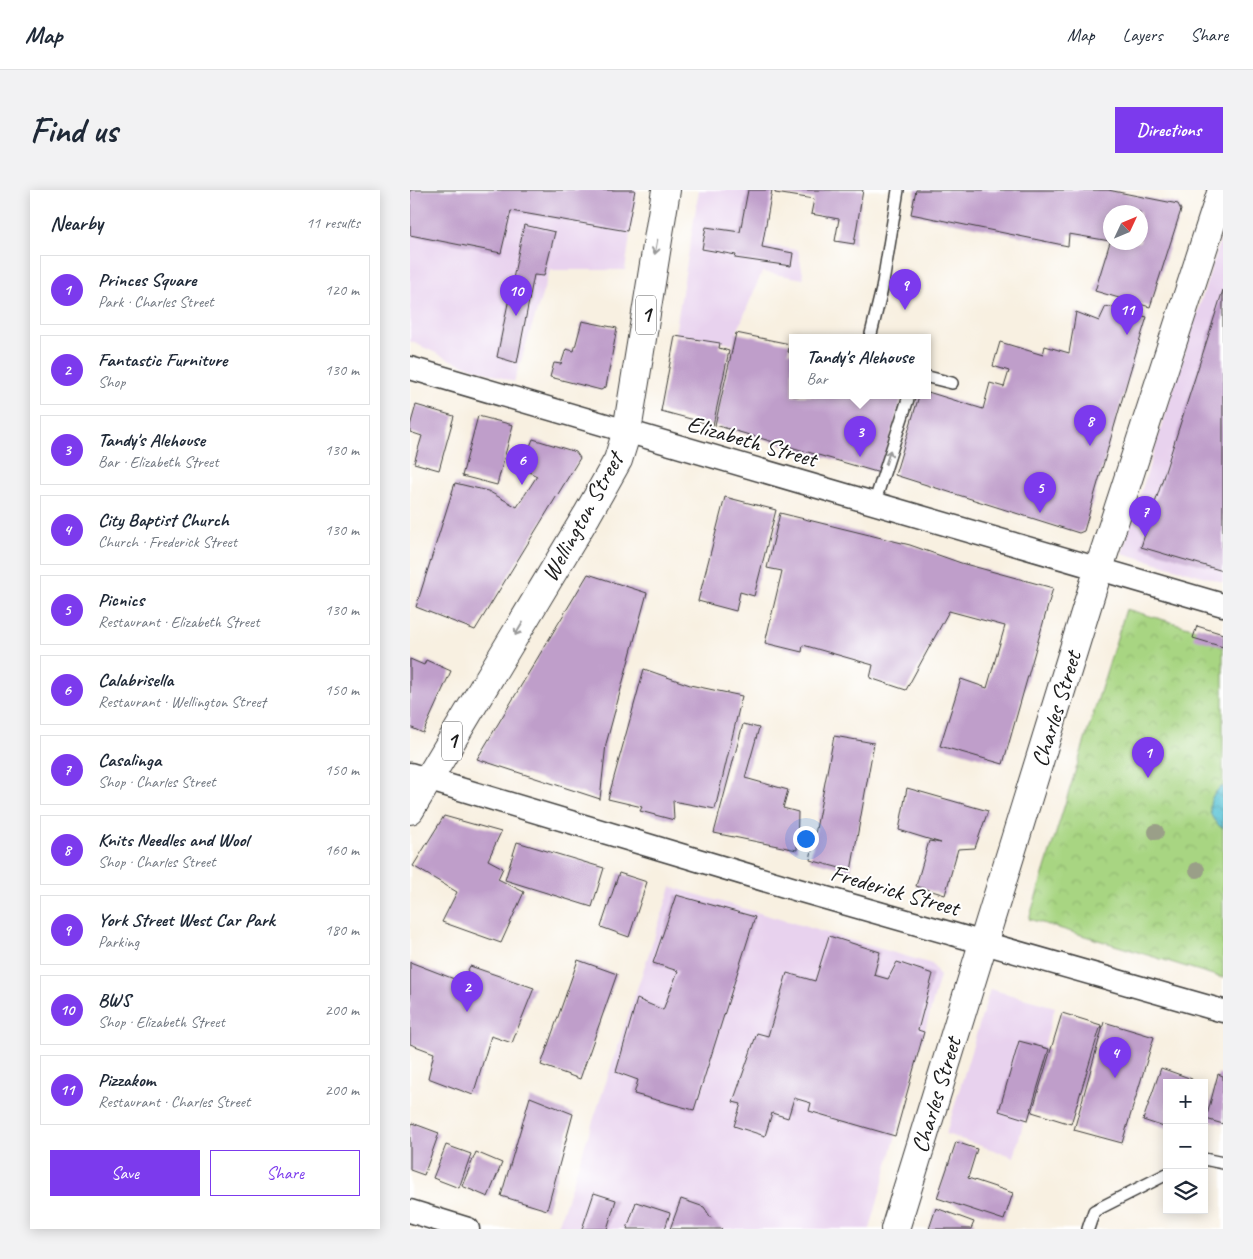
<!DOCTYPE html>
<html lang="en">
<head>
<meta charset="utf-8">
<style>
  :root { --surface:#fff; --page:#f2f2f3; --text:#1f2937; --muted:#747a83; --line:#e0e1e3; --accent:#7c3aed }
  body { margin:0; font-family:Caveat,sans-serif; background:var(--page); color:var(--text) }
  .controls { position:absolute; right:15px; bottom:15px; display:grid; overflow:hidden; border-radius:0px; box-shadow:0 2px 12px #0003 }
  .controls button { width:45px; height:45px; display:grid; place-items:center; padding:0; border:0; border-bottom:1px solid var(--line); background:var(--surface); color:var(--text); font:25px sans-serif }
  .compass { position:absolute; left:693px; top:15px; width:45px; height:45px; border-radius:50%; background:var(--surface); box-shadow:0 2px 12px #0003; rotate:46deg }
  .you { position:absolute; left:395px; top:648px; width:18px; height:18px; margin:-12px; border:4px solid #fff; border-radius:50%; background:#1a73e8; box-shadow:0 0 0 8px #1a73e833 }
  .badge { display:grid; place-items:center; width:32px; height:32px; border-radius:50%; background:var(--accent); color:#fff; font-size:16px; font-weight:700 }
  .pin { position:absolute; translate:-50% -41px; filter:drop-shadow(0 1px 2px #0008) }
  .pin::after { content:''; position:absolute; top:26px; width:18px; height:15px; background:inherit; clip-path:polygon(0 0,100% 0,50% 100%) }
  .popup { position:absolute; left:379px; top:144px; width:142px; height:65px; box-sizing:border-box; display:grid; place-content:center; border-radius:0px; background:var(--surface); filter:drop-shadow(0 1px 4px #0005); font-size:16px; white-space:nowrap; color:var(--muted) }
  .popup b { font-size:19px; color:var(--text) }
  .popup::after { content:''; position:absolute; left:50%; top:100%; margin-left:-10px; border:10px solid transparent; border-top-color:var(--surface) }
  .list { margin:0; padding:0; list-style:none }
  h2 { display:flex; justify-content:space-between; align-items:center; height:65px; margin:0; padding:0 20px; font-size:21px }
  h2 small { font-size:16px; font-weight:400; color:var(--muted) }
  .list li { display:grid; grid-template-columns:32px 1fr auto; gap:15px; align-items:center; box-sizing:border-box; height:70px; margin:0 10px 10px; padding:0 10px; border:1px solid var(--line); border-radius:0px }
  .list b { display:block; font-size:19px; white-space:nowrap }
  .list p { margin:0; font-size:16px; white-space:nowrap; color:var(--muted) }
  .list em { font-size:16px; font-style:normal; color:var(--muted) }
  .actions { display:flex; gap:10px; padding:15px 20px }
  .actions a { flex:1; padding:11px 0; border:1px solid var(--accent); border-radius:0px; text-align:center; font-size:18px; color:var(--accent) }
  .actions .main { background:var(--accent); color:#fff }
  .icon { flex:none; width:28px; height:28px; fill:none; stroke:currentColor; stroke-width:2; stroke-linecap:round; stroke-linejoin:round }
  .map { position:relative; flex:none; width:813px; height:1039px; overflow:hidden; border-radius:0px }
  header { display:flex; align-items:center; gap:30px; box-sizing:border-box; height:70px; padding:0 25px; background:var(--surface); border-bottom:1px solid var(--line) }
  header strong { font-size:24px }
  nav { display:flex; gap:28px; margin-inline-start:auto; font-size:18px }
  .intro { display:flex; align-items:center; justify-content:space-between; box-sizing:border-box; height:120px; padding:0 30px }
  h1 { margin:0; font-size:35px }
  .button { padding:12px 22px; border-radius:0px; background:var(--accent); color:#fff; font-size:18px; font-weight:700 }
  main { display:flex; gap:30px; padding:0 30px }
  aside { flex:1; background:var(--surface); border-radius:0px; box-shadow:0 2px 12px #0003 }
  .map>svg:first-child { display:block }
  .built { fill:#e8d2ee }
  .park { fill:url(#park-crowns); stroke:#62784f }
  .water { fill:url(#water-waves); stroke:#3a6f78 }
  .building { fill:#bf9eca }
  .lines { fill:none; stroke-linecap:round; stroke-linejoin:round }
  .service-casing { stroke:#3d3c3a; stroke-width:14 }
  .minor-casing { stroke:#3d3c3a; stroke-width:25 }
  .tertiary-casing { stroke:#3d3c3a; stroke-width:30 }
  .trunk-casing { stroke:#3d3c3a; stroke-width:30 }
  .service { stroke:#fff; stroke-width:11 }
  .minor { stroke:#fff; stroke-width:22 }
  .tertiary { stroke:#fff; stroke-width:28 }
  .trunk { stroke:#fff; stroke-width:28 }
  .tree { fill:#9a9f88 }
  .oneway { stroke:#999 }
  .labels { text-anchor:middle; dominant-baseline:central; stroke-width:4; stroke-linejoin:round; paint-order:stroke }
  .shield { fill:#fff; stroke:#606060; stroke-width:1 }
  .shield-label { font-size:22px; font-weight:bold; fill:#1c1c1c }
  .street-label { font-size:24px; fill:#1c1c1c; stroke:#fff }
</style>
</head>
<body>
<header>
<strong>Map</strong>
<nav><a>Map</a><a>Layers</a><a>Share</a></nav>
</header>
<div class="intro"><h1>Find us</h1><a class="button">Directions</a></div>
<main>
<aside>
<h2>Nearby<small>11 results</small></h2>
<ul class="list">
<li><span class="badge">1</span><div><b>Princes Square</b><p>Park · Charles Street</p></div><em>120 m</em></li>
<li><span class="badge">2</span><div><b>Fantastic Furniture</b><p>Shop</p></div><em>130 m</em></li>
<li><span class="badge">3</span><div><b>Tandy's Alehouse</b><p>Bar · Elizabeth Street</p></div><em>130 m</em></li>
<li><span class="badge">4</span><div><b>City Baptist Church</b><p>Church · Frederick Street</p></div><em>130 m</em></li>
<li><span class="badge">5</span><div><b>Picnics</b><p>Restaurant · Elizabeth Street</p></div><em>130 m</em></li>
<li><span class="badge">6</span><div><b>Calabrisella</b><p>Restaurant · Wellington Street</p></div><em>150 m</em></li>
<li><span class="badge">7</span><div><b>Casalinga</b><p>Shop · Charles Street</p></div><em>150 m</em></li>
<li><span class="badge">8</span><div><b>Knits Needles and Wool</b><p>Shop · Charles Street</p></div><em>160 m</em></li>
<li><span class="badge">9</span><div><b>York Street West Car Park</b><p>Parking</p></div><em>180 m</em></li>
<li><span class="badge">10</span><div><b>BWS</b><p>Shop · Elizabeth Street</p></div><em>200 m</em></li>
<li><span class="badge">11</span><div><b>Pizzakom</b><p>Restaurant · Charles Street</p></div><em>200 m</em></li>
</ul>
<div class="actions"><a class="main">Save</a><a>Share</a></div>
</aside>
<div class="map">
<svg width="813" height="1039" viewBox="0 0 813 1039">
  <defs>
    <pattern id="park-crowns" width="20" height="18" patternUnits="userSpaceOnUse" patternTransform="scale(1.25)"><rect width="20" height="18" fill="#a8d582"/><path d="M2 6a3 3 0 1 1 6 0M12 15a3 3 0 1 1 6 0" fill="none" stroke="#90b670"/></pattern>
    <pattern id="water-waves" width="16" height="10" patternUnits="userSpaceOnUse" patternTransform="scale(1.25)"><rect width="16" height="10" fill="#59c2d5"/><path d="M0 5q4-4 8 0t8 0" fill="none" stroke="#4da6b6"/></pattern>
  </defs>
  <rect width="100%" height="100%" fill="#fff"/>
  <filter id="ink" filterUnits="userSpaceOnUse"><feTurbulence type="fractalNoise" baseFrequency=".02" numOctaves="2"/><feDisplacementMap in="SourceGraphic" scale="10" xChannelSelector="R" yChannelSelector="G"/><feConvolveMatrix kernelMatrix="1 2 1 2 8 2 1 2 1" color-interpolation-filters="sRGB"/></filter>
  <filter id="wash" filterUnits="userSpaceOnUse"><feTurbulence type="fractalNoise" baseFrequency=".0096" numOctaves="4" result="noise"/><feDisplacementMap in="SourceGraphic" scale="20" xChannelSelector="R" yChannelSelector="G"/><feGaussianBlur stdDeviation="1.12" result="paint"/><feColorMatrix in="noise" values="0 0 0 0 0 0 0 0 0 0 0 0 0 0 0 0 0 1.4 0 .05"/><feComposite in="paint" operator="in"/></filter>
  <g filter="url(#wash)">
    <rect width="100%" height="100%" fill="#f8f0e1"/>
    <path class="built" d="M 0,0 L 227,0 L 215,80 L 140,80 L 104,192 L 43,171 L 0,151 Z
      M 289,0 L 364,0 L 355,55 L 388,60 L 394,89 L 352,82 L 322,154 L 265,144 Z
      M 813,41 L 813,392 L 712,363 Z
      M 261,697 L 522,774 L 530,786 L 460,1039 L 147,1039 Z
      M 580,799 L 645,817 L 604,967 L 536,944 Z"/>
    <path class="park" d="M 716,419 L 813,447 L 813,788 L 619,729 Z"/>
    <path class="water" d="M 813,596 L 813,638 C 795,628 796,606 813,596 Z"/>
    <g id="blocks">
      <path class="building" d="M 0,0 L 225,0 L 217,41 L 101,21 L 91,63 L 0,45 Z
        M 338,0 L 362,0 L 352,57 L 383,63 L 381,76 L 325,68 L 326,65 L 292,59 L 296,37 L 330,42 Z
        M 365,0 L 453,0 L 444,54 L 425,51 L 429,29 L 401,24 L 404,9 L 365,3 Z
        M 506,0 L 698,0 L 768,14 L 771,20 L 740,117 L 685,101 L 700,52 L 730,52 L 730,22 L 700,22 L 700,51 L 659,44 L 658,56 L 501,24 Z
        M 114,35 L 145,42 L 134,86 L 124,85 L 107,173 L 87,167 Z
        M 813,100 L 813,381 L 731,357 Z
        M 696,116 L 737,127 L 720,182 L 674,341 L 669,343 L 485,285 L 509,206 L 518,206 L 518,202 L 573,219 L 580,193 L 594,197 L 599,181 L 583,176 L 590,152 L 633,165 L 635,156 L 659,163 L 666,122 L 689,131 Z
        M 172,131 L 207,138 L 196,197 L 191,200 L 140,187 L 144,173 L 151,174 L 156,159 L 164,161 Z
        M 326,143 L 380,154 L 378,162 L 382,163 L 382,206 L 492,206 L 470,283 L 305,235 Z
        M 265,146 L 310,153 L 309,158 L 319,161 L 303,235 L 251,221 Z
        M 6,215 L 44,226 L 29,280 L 4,273 L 12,246 L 0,242 L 0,236 Z
        M 68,226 L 103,235 L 87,295 L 52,286 Z
        M 123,249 L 166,262 L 170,268 L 65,440 L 6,417 L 45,293 L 78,301 L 107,317 L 127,286 L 111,278 Z
        M 315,307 L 366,320 L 344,406 L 330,402 L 326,421 L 288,411 Z
        M 370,323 L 500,355 L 551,373 L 643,398 L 593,574 L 530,556 L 551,489 L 577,498 L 595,436 L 539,421 L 496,500 L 460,488 L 463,475 L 393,455 L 392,462 L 355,453 L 372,381 L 357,378 Z
        M 178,384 L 237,403 L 196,554 L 190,609 L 67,569 Z
        M 787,436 L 813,444 L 813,457 L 783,448 Z
        M 0,469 L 14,475 L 16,470 L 41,481 L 13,543 L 0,537 Z
        M 234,479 L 280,495 L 332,506 L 305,619 L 263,611 L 264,630 L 230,621 L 232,617 L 198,609 Z
        M 333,534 L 349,538 L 335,588 L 378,600 L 373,618 L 388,622 L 387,660 L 304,643 Z
        M 424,546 L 464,553 L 441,681 L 400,670 Z
        M 497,598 L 578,621 L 565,658 L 548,659 L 535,705 L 506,696 L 519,651 L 531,653 L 489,640 Z
        M 34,626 L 91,642 L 78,670 L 93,678 L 88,689 L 114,702 L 91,753 L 32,732 L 47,702 L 3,676 Z
        M 107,652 L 194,678 L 182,717 L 95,690 Z
        M 209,683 L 237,692 L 219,747 L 191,737 Z
        M 266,705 L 345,727 L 284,920 L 224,904 L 228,890 L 206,882 L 227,809 L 253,820 L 268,781 L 243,773 Z
        M 419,746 L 470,762 L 464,785 L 478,789 L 487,772 L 523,784 L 508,840 L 514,842 L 485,946 L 399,921 L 401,913 L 384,908 L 378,928 L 362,923 L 355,946 L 324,936 L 331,914 L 323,912 L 347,843 L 358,846 L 377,783 L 405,791 Z
        M 168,770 L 207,784 L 170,889 L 131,875 Z
        M 0,772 L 52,792 L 60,776 L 124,798 L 102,853 L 81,846 L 63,905 L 18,888 L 24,863 L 0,854 Z
        M 652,823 L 691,835 L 661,934 L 622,922 Z
        M 694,832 L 744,847 L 712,953 L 664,940 Z
        M 609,851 L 639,859 L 618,930 L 589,921 Z
        M 751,878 L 782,889 L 781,893 L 757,893 L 757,938 L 733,930 Z
        M 808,884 L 813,886 L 813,934 L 796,929 Z
        M 120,907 L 163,924 L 137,1020 L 91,1006 Z
        M 2,933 L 29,943 L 14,985 L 0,980 L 0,940 Z
        M 546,952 L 567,959 L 558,988 L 603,1003 L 594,1030 L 527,1008 Z
        M 36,955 L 61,964 L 49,998 L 23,988 Z
        M 66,962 L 92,973 L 78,1007 L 52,996 Z
        M 184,1003 L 206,1010 L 197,1039 L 172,1039 Z
        M 271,1009 L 294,1017 L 301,1028 L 312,1039 L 260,1039 Z
        M 226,1012 L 260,1023 L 255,1039 L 217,1039 Z
        M 526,1018 L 564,1032 L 561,1039 L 519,1039 Z"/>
    </g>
  </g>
  <g filter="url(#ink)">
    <use href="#blocks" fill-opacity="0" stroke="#3d3c3a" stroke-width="1"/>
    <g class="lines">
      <defs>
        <path id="service" d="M 460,148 L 472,99 L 488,0
          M 518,187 L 542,193
          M 464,314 L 499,206
          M 794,969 L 813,973
          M 678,1039 L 684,1021 L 757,984"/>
        <path id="minor" d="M 0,178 C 271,258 542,338 813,415
          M 0,584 L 388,700 L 813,821
          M 0,1021 L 58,1039"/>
        <path id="tertiary" d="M 485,1039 L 682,400 L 812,0"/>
        <path id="trunk" d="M 0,620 L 177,325 L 208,270 L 217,241 L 256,0"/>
      </defs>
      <use href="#service" class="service-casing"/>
      <use href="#minor" class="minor-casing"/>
      <use href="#tertiary" class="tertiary-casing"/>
      <use href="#trunk" class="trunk-casing"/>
      <use href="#service" class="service"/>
      <use href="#minor" class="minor"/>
      <use href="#tertiary" class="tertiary"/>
      <use href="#trunk" class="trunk"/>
    </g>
    <g class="tree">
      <circle cx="746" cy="642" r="8"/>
      <circle cx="787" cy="680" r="8"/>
    </g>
    <defs><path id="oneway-shaft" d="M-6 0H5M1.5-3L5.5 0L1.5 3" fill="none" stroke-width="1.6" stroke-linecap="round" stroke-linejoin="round" transform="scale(1.25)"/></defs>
    <g class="oneway">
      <use href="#oneway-shaft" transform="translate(246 57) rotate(100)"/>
      <use href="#oneway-shaft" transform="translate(478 267) rotate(-72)"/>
      <use href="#oneway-shaft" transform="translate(109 439) rotate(121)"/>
    </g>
  </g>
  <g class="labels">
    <g class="shield">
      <rect x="226" y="105.5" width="20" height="39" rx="4"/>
      <rect x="32" y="531.5" width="20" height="39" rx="4"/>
    </g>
    <g class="shield-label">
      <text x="236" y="125">1</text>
      <text x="42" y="551">1</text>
    </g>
    <g class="street-label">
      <text transform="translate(342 251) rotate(16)">Elizabeth Street</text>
      <text transform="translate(172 327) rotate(-61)">Wellington Street</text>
      <text transform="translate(646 519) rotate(-73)">Charles Street</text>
      <text transform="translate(485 700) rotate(16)">Frederick Street</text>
      <text transform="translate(526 905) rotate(-73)">Charles Street</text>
    </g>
  </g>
</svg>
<div class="controls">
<button>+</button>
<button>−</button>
<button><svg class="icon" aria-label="layers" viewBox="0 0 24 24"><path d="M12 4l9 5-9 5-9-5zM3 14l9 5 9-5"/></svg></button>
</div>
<svg class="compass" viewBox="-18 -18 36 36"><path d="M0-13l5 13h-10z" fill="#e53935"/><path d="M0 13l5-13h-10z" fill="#747a83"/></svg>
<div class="you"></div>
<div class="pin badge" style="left:738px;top:588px">1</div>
<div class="pin badge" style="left:57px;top:822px">2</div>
<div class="pin badge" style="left:450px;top:267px">3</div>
<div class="popup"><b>Tandy's Alehouse</b>Bar</div>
<div class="pin badge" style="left:705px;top:888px">4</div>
<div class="pin badge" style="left:630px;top:323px">5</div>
<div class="pin badge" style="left:112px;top:295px">6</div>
<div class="pin badge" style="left:735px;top:347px">7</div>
<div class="pin badge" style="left:680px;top:256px">8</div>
<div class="pin badge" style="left:495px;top:120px">9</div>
<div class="pin badge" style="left:106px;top:126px">10</div>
<div class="pin badge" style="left:717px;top:145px">11</div>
</div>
</main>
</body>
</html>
